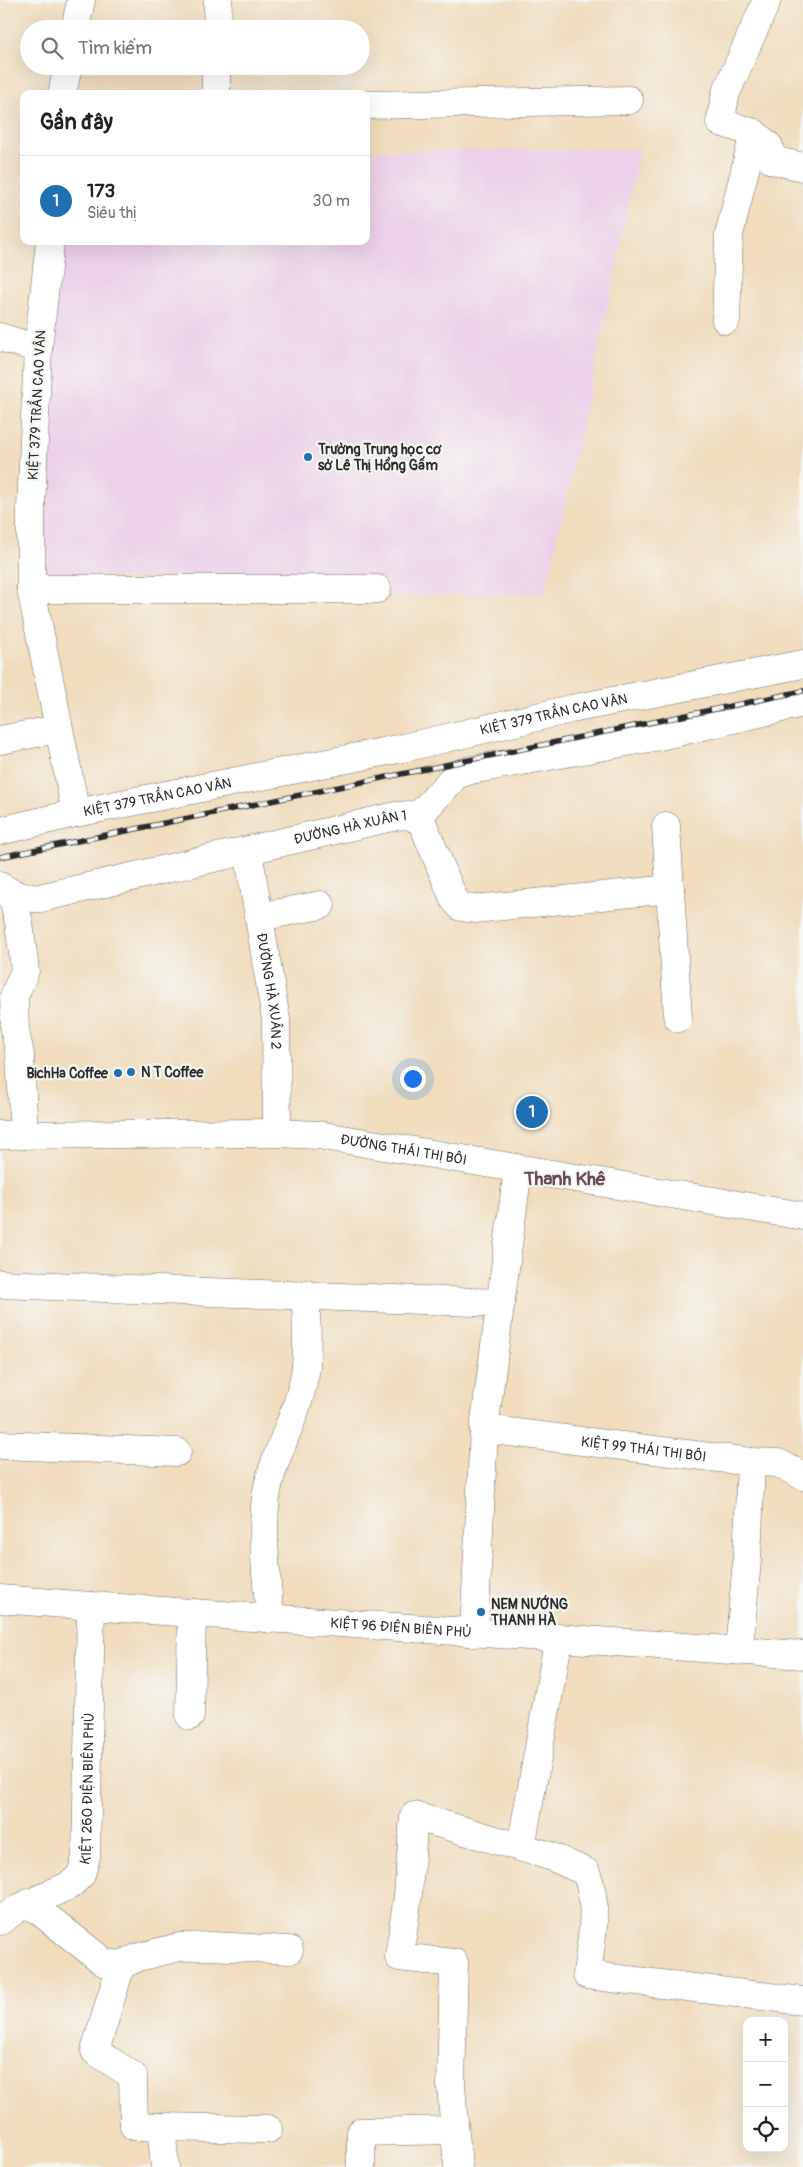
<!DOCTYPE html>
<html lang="vi">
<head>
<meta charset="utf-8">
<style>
  :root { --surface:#fff; --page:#f6f6f6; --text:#202124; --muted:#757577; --line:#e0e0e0; --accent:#1f6fb2 }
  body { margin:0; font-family:Pangolin,sans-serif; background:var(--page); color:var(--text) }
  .controls { position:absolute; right:15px; bottom:15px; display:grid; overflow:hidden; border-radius:10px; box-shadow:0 5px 20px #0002 }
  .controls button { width:45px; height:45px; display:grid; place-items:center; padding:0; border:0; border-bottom:1px solid var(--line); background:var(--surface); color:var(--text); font:25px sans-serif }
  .you { position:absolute; left:412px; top:1078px; width:18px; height:18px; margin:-12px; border:4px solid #fff; border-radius:50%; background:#1a73e8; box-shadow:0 0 0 8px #1a73e833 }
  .badge { display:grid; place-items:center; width:32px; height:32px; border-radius:50%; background:var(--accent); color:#fff; font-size:16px; font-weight:700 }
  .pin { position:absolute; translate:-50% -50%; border:2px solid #fff; box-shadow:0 1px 5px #0006 }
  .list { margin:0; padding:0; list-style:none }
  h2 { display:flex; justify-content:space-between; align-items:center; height:65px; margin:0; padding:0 20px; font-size:21px }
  h2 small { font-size:16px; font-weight:400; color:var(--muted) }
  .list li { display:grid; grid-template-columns:32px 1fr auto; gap:15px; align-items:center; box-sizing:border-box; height:90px; padding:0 20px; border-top:1px solid var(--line) }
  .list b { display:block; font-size:19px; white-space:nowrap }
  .list p { margin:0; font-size:16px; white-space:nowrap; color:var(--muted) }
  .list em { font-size:16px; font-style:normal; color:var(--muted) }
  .icon { flex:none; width:28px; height:28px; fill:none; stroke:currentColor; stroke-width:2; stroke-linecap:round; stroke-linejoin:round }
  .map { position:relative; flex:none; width:803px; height:2167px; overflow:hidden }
  .search { position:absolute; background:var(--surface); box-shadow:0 5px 20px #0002; left:20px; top:20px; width:350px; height:55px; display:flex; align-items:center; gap:12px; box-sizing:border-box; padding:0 18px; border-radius:28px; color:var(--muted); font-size:19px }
  .panel { position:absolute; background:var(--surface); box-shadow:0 5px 20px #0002; left:20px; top:90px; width:350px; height:155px; border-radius:10px }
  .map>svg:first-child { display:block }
  .built { fill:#edd0e9 }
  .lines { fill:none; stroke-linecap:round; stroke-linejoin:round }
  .minor-casing { stroke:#70695e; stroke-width:29 }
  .minor { stroke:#fff; stroke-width:28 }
  .rail-casing { stroke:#2b2b2b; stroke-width:5.5 }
  .rail { stroke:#f6f6f2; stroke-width:4; stroke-dasharray:11; stroke-linecap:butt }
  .poi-dot { fill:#1f6fb2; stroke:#f6f6f2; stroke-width:2 }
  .labels { text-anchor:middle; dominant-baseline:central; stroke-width:4.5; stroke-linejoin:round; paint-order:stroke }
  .street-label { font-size:14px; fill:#2b2b2b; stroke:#f6f6f2 }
  .poi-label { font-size:14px; font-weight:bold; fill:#2b2b2b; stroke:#f6f6f2; text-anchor:start }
  .district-label { font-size:19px; font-weight:bold; fill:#684c56; stroke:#f6f6f2 }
</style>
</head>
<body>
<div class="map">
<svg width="803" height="2167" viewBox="0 0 803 2167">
  <rect width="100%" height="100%" fill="#f6f6f2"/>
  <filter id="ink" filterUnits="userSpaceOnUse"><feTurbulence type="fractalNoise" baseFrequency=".02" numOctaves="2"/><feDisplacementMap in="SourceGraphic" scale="10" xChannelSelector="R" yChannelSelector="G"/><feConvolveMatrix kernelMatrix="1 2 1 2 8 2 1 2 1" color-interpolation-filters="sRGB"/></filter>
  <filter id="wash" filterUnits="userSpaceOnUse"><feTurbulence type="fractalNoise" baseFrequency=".0096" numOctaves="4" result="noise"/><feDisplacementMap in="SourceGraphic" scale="20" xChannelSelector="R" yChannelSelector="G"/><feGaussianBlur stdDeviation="1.12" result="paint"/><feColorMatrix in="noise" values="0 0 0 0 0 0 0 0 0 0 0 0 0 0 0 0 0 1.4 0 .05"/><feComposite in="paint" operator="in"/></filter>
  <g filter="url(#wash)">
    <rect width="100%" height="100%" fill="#f1dcbc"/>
    <path class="built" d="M 640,149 L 607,312 L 545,594 L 388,596 L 387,579 L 47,578 L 37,564 L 55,241 L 366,241 L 366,151 Z"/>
  </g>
  <g filter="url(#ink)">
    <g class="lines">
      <defs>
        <g id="minor">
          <path d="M 767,0 L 726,93 L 720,122 L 754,133 L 769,146 L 772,160 L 803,167"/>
          <path d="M 75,29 L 81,0"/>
          <path d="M 217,29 L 218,0"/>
          <path d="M 62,94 L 68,66"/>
          <path d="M 216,94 L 216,66"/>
          <path d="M 366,105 L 629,100"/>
          <path d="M 50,241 L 38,349 L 31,508 L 31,589 L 76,813"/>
          <path d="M 726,320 L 729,235 L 754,133"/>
          <path d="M 0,337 L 38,349"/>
          <path d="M 31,589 L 377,589"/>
          <path d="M 0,740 L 58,729"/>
          <path d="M 416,819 L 456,775 L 471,770 L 655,737 L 803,703"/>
          <path d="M 666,826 L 678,1018"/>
          <path id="s1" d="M 0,831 L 76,813 L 403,748 L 571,709 L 803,664"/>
          <path id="s2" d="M 248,851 L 276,1020 L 277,1133"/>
          <path id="s3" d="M 0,886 C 13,895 24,899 40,898 L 396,816 L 410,815 L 422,822 L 454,899 L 461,907 L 475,909 L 670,889"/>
          <path d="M 11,894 L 19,922 L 25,971 L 14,996 L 15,1030 L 20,1055 L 24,1135"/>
          <path d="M 259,917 L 321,905"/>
          <path id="s4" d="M 0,1135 L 277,1133 L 318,1135 L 803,1216"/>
          <path d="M 0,1284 L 501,1303"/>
          <path id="s5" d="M 484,1429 L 751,1462 L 778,1463 L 803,1476"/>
          <path d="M 0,1445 L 177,1452"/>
          <path id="s6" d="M 0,1599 L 91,1606 L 803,1655"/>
          <path d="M 270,1619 C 267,1579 261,1537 266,1497 C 273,1452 301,1412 306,1366 C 308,1343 306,1318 306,1294"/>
          <path d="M 474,1633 L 484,1429 L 518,1169"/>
          <path d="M 739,1650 L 747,1561 L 751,1462"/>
          <path d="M 190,1716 L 192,1613"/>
          <path d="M 521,1847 L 559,1637"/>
          <path d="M 29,1903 L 105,1963 L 121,1965 L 139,1957 L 179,1947 L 211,1946 L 289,1950"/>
          <path id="s7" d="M 0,1921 L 17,1909 L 70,1885 L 81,1875 L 86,1857 L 91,1606"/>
          <path d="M 121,1965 L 95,2051 L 133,2076 L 134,2126 L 161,2127"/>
          <path d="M 165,2167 L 161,2127 L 268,2129"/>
          <path d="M 361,2167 L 361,2132 L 454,2130"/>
          <path d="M 458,2167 L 451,2086 L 454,1963 L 399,1957 L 408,1895 L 414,1816 L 550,1856 L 586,1872 C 600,1908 591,1938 587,1975 L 803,2001"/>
        </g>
      </defs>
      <use href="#minor" class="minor-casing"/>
      <use href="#minor" class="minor"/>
      <defs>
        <path id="rail" d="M 0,857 L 803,691"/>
      </defs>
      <use href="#rail" class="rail-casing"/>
      <use href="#rail" class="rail"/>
    </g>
  </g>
  <g class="poi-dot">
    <circle cx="308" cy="457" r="5"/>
    <circle cx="131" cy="1072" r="5"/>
    <circle cx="118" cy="1073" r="5"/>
    <circle cx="481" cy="1612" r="5"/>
  </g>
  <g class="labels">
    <g class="street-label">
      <text transform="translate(37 405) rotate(-87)">KIỆT 379 TRẦN CAO VÂN</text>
      <text stroke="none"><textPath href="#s1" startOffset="566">KIỆT 379 TRẦN CAO VÂN</textPath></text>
      <text stroke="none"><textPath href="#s1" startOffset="161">KIỆT 379 TRẦN CAO VÂN</textPath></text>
      <text stroke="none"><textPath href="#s3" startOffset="361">ĐƯỜNG HÀ XUÂN 1</textPath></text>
      <text stroke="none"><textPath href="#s2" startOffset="142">ĐƯỜNG HÀ XUÂN 2</textPath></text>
      <text stroke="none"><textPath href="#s4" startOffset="405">ĐƯỜNG THÁI THỊ BÔI</textPath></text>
      <text stroke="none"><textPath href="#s5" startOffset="161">KIỆT 99 THÁI THỊ BÔI</textPath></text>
      <text stroke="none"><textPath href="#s6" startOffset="402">KIỆT 96 ĐIỆN BIÊN PHỦ</textPath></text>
      <text stroke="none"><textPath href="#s7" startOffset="181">KIỆT 260 ĐIỆN BIÊN PHỦ</textPath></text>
    </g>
    <g class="poi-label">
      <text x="318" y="449">Trường Trung học cơ<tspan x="318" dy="16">sở Lê Thị Hồng Gấm</tspan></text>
      <text x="141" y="1072">N T Coffee</text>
      <text x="108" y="1073" text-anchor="end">BichHa Coffee</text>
      <text x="491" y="1604">NEM NƯỚNG<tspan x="491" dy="16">THANH HÀ</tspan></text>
    </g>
    <g class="district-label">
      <text x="565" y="1179">Thanh Khê</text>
    </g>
  </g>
</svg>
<div class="controls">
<button>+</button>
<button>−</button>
<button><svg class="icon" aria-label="locate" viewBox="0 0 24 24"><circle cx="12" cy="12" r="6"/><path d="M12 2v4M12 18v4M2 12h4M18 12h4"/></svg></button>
</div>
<div class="you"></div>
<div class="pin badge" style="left:532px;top:1112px">1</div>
<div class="search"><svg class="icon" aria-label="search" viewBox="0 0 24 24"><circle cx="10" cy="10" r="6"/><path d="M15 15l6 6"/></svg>Tìm kiếm</div>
<section class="panel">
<h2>Gần đây<small></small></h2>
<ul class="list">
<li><span class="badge">1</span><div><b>173</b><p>Siêu thị</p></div><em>30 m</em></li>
</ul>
</section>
</div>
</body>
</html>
